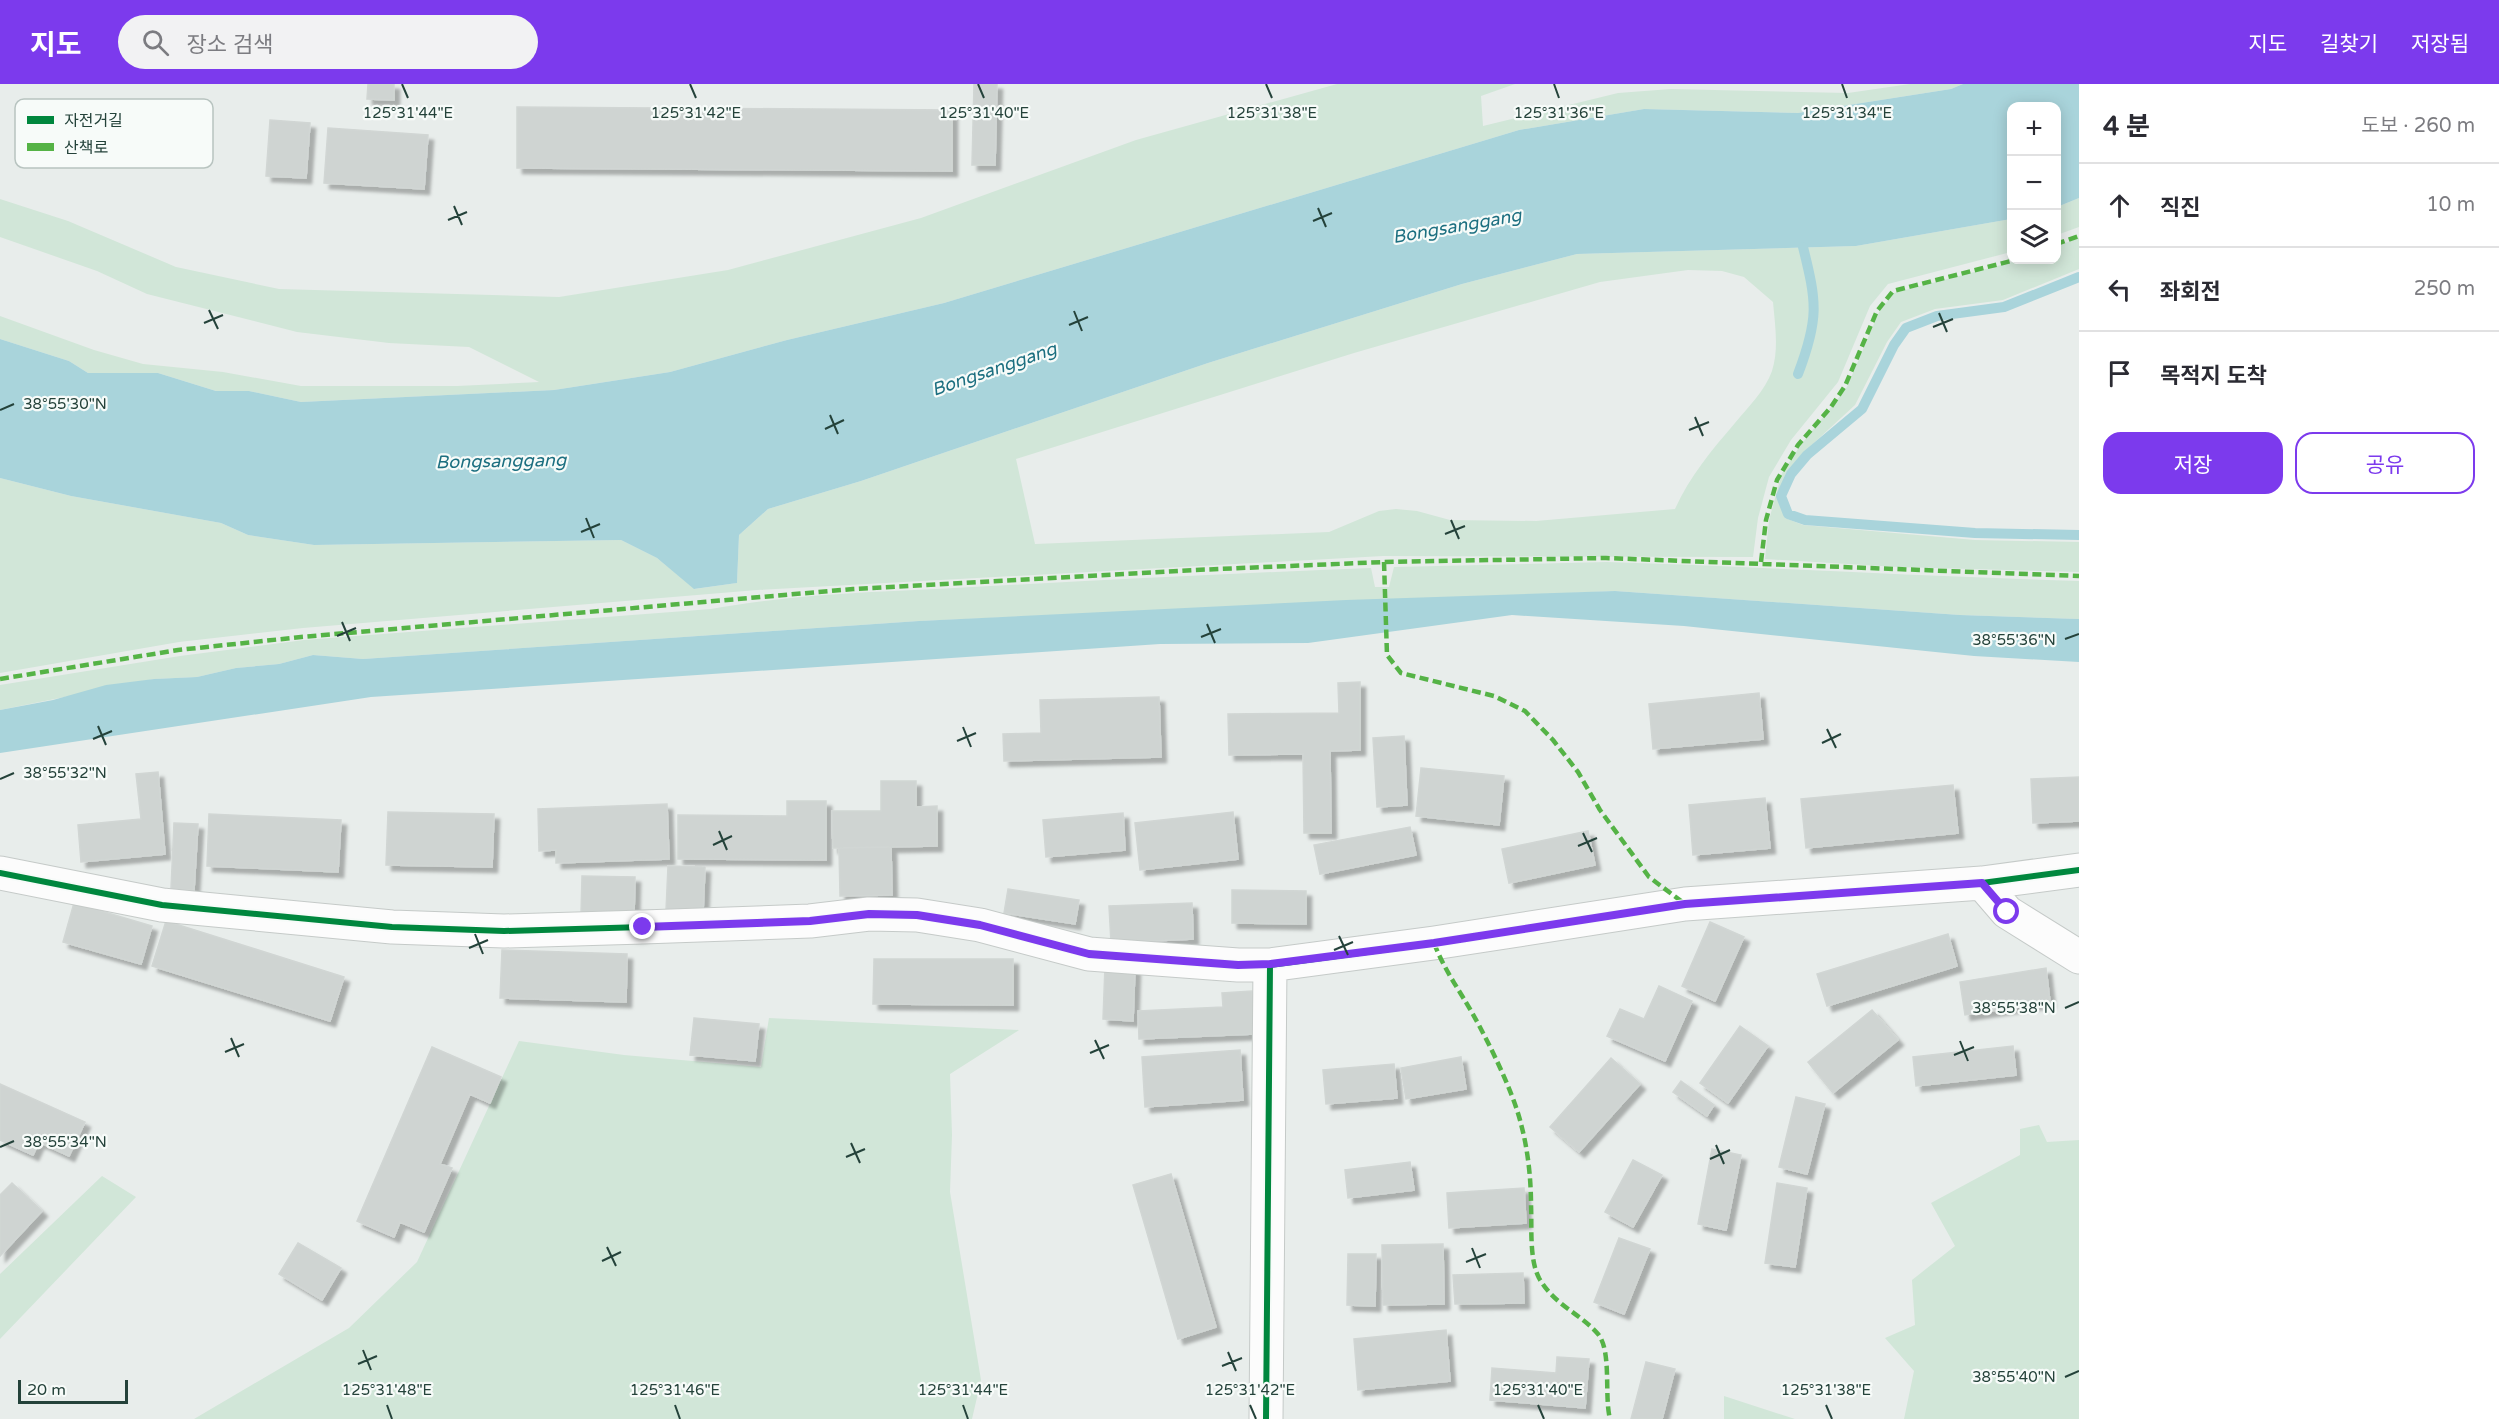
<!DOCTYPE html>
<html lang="ko">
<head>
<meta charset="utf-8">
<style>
  :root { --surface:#fff; --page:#f2f2f3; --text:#2b2b33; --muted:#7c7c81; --line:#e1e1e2; --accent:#7c3aed }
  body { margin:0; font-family:"Varela Round","Noto Sans KR",sans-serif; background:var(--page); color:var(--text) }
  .controls { position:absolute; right:18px; top:18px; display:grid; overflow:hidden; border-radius:12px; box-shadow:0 3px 15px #0003 }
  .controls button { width:54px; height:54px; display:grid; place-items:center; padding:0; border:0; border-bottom:2px solid var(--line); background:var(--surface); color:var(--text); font:30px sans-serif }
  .scale { position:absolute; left:18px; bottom:15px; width:110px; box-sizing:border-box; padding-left:6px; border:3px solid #24423a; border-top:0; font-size:16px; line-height:21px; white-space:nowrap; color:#24423a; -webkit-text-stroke:4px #f7fbf9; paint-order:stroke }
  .stop { position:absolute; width:18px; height:18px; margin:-14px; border:4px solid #7c3aed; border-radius:50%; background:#fff }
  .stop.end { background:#7c3aed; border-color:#fff; box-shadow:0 2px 6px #0008 }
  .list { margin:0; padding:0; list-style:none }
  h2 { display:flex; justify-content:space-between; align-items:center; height:78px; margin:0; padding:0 24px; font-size:26px }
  h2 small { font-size:20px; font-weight:400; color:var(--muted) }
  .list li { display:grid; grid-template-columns:39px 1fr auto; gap:18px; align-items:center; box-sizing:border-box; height:84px; padding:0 24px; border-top:2px solid var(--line) }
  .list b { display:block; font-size:22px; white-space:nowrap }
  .list em { font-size:20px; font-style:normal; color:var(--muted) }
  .actions { display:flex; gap:12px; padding:18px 24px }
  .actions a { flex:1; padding:14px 0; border:2px solid var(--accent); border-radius:18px; text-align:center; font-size:21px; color:var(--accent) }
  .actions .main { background:var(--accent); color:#fff }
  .icon { flex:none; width:33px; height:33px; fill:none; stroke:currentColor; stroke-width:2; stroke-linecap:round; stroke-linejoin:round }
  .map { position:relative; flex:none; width:2079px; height:1335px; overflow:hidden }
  header { display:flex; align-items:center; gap:36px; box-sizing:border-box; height:84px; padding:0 30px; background:var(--accent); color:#fff }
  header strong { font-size:28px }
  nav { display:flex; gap:33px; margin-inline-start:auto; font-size:21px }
  .search { width:420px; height:54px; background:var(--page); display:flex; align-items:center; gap:15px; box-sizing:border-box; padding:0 21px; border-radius:33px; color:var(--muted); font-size:22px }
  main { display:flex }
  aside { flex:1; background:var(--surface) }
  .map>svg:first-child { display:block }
  .green { fill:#d1e6d8; fill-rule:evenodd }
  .water { fill:#a9d4db }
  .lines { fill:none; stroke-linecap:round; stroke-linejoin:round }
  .stream { stroke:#a9d4db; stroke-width:10 }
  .building { fill:#cfd4d2; stroke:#d1d6d4; stroke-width:1.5; filter:url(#shadow) }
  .minor-casing { stroke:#c5cac8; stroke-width:35 }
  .minor { stroke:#fcfcfc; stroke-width:33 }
  .quiet { stroke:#55b346; stroke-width:4.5; stroke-dasharray:9 4.5; stroke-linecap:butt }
  .cycleway-casing { stroke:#f7fbf9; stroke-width:10 }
  .cycleway { stroke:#00873e; stroke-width:6 }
  .route { stroke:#7c3aed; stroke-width:8 }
  .ticks { fill:none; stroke:#24423a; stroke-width:2 }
  .labels { text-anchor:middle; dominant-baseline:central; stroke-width:4.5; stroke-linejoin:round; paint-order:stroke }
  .water-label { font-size:18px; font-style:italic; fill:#1c6f80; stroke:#f7fbf9 }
  .key { fill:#f7fbf9; stroke:#b8c4c0; stroke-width:1.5 }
  .key-label { font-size:16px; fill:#24423a }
  .ticks-label { font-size:15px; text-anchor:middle; fill:#24423a; stroke:#f7fbf9; stroke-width:4.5; stroke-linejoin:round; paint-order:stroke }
</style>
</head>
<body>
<header>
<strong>지도</strong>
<div class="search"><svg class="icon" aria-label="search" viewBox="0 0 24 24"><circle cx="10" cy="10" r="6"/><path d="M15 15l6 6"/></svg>장소 검색</div>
<nav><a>지도</a><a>길찾기</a><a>저장됨</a></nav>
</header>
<main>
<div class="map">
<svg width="2079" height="1335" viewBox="0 0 2079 1335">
  <defs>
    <filter id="shadow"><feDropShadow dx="5.5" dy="5.5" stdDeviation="1.5" flood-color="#0004"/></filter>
  </defs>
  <rect width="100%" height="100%" fill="#e8edeb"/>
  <path class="green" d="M 1337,0 L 1515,0 L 1481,12 L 1483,42 L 1618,9 L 1671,5 L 1848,9 L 1910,0 L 1963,0 L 1951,5 L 1798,29 L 1644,25 L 1519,46 L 944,219 L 787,256 L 670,288 L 554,306 L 301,318 L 249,307 L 216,307 L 158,289 L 88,289 L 69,277 L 0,255 L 0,232 L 94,266 L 143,280 L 223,288 L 301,302 L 457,302 L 539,298 L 469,263 L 389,259 L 297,248 L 147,210 L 97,187 L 0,153 L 0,115 L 68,137 L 176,183 L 279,205 L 559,213 L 728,186 L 921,134 L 1136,56 Z
    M 2079,114 L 2079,143 L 2057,151 L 2057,123 Z
    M 2011,135 L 2011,168 L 1888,200 L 1870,222 L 1838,298 L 1791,356 L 1769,393 L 1758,434 L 1753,473 L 1383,472 L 757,506 L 303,544 L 179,558 L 0,589 L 0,394 L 71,412 L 221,439 L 248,451 L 314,461 L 621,456 L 657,474 L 695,505 L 737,499 L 739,451 L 768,425 L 861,397 L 1208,279 L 1462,200 L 1577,170 L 1856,162 ZM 1688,186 L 1722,187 L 1744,193 L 1773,218 C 1775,241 1779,265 1772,287 C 1765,307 1748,323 1735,339 C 1711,367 1690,392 1675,425 L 1536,437 L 1450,436 L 1417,427 L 1396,425 L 1379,427 L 1329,448 L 1035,460 L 1016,375 L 1354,269 L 1600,198 Z
    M 2079,154 L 2079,185 L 2003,216 L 1935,225 L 1901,238 L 1887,258 L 1855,321 L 1803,369 L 1786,389 L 1777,413 L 1785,434 L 1803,441 L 1975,456 L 2079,458 L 2079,488 L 1897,483 L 1765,475 L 1769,436 L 1782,389 L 1800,362 L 1847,303 L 1879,228 L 1894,209 L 2020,176 L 2056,176 L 2057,162 Z
    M 1607,478 C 1764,483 1921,492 2079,497 L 2079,535 L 1960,531 L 1615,507 L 919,537 L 363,575 L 313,571 L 279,580 L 236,584 L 197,593 L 154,595 L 0,626 L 0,601 L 180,572 L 304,556 L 711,525 C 797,509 885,508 972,503 C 1105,496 1238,489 1371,484 L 1375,503 L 1389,503 L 1394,483 Z
    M 769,934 L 1019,946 L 950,990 L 952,1051 L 950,1108 L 981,1296 L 972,1335 L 194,1335 L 349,1244 L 417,1178 L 519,957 L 624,971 L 761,983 Z
    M 2039,1041 L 2047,1058 L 2079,1056 L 2079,1335 L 1904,1335 L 1914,1287 L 1885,1254 L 1915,1241 L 1912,1196 L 1955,1162 L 1931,1119 L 2020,1071 L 2020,1045 Z
    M 102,1092 L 136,1113 L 0,1255 L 0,1190 Z
    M 1724,1312 L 1795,1335 L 1724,1335 Z"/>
  <path class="water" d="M 1963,0 L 2079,0 L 2079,114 L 2057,123 L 2056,22 L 2012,22 L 2011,135 L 1856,162 L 1577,170 L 1462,200 L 1208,279 L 861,397 L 768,425 L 739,451 L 737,499 L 694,505 L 657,474 L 621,456 L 314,461 L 248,451 L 221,439 L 71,412 L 0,394 L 0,255 L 69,277 L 88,289 L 158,289 L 216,307 L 249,307 L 301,318 L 554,306 L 670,288 L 787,256 L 944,219 L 1519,46 L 1644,25 L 1798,29 L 1951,5 Z
    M 1615,507 L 1960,531 L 2079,535 L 2079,578 L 1974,572 L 1684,542 L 1512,531 L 1308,559 L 1160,560 L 371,613 L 0,669 L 0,626 L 53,616 L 106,601 L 154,595 L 197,593 L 236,584 L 279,580 L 313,571 L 363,575 L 919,537 L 1346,516 Z"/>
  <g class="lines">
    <path class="stream" d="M 2079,193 L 2004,223 L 1937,232 L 1906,244 L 1894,261 L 1862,325 L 1807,371 L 1791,390 L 1781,412 L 1788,430 L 1805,436 L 1975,449 L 2079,451
      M 1798,290 C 1819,235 1817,219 1803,163"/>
  </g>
  <path class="building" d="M 368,0 L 394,0 L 394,16 L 367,15 Z
    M 974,0 L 997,0 L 995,81 L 972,81 Z
    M 517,23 L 952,26 L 952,87 L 517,84 Z
    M 270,36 L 310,39 L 306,94 L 266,92 Z
    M 328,44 L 428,51 L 424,105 L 324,99 Z
    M 1360,598 L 1360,666 L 1330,667 L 1331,749 L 1304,749 L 1303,670 L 1229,671 L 1228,630 L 1339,629 L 1338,599 Z
    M 1759,609 L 1763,655 L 1653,665 L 1649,620 Z
    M 1159,613 L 1161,673 L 1004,677 L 1003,650 L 1041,649 L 1040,616 Z
    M 1404,652 L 1407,721 L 1377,723 L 1373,654 Z
    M 1421,684 L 1504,692 L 1499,741 L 1416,732 Z
    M 158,688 L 165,770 L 81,778 L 78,741 L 141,735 L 136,690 Z
    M 2079,693 L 2079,737 L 2033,739 L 2031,695 Z
    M 881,697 L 916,697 L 916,723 L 937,722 L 937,762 L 833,764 L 832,727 L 881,727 Z
    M 1953,701 L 1958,749 L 1806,764 L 1801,715 Z
    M 1765,714 L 1770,764 L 1693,771 L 1689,721 Z
    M 787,717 L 826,717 L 826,776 L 678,775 L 678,731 L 787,732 Z
    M 667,720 L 669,775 L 556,779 L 556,766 L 539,767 L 538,725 Z
    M 388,728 L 494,730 L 492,783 L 386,781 Z
    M 1233,728 L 1238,775 L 1140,786 L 1135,739 Z
    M 1123,729 L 1125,766 L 1046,773 L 1043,736 Z
    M 209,730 L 341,736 L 338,788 L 207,782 Z
    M 174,739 L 198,740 L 194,806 L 171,805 Z
    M 1410,743 L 1416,771 L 1320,790 L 1314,761 Z
    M 1588,747 L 1595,781 L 1509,799 L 1502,765 Z
    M 891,763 L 892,811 L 840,812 L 839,764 Z
    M 668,782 L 705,783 L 703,829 L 666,827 Z
    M 582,792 L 635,793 L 634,831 L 581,831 Z
    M 1008,805 L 1079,816 L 1075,840 L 1004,829 Z
    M 1232,806 L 1306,807 L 1306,840 L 1232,839 Z
    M 74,819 L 152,842 L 141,880 L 63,858 Z
    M 1192,819 L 1193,855 L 1111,859 L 1109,822 Z
    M 166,837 L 344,893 L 330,937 L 152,882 Z
    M 1710,838 L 1744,853 L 1715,917 L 1682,902 Z
    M 1948,850 L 1957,882 L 1827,922 L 1817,890 Z
    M 502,866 L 627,870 L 626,918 L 500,914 Z
    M 874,875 L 1013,875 L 1013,921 L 873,920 Z
    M 1105,882 L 1135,883 L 1133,937 L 1103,935 Z
    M 2046,884 L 2050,918 L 1965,931 L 1960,898 Z
    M 1659,902 L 1692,917 L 1665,977 L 1607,952 L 1620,925 L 1644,935 Z
    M 1252,907 L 1254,950 L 1139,955 L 1138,927 L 1223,923 L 1222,909 Z
    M 1872,926 L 1898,956 L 1833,1009 L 1808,978 Z
    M 694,934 L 759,940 L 755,977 L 690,971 Z
    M 1740,942 L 1768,962 L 1728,1019 L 1700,999 Z
    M 2013,962 L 2016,991 L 1916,1002 L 1913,973 Z
    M 432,963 L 501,993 L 490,1019 L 470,1010 L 440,1080 L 452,1084 L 424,1148 L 400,1138 L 394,1153 L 357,1137 Z
    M 1240,966 L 1243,1016 L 1145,1023 L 1142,973 Z
    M 1461,973 L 1466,1005 L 1406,1015 L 1401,984 Z
    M 1611,974 L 1640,1000 L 1579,1068 L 1550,1043 Z
    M 1394,980 L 1397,1014 L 1326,1020 L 1323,986 Z
    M 1681,997 L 1714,1021 L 1707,1032 L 1673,1008 Z
    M 0,1000 L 85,1038 L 69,1072 L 39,1058 L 33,1071 L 0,1056 Z
    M 1796,1013 L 1825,1020 L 1807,1090 L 1779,1083 Z
    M 1712,1065 L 1741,1071 L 1726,1146 L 1698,1140 Z
    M 1633,1076 L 1662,1091 L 1633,1143 L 1605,1128 Z
    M 1410,1078 L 1414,1106 L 1348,1114 L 1345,1086 Z
    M 1171,1090 L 1216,1243 L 1178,1255 L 1133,1101 Z
    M 12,1099 L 42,1127 L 0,1172 L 0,1111 Z
    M 1777,1099 L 1807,1104 L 1795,1183 L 1765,1179 Z
    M 1524,1104 L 1526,1139 L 1449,1144 L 1447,1109 Z
    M 1619,1154 L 1650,1165 L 1624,1230 L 1594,1218 Z
    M 298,1159 L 341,1184 L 322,1216 L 279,1190 Z
    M 1443,1160 L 1444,1220 L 1383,1221 L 1382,1161 Z
    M 1348,1170 L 1376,1170 L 1375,1222 L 1347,1221 Z
    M 1523,1189 L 1524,1219 L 1455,1220 L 1453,1191 Z
    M 1446,1246 L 1450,1297 L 1358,1306 L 1354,1255 Z
    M 1557,1273 L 1589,1275 L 1585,1324 L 1490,1316 L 1492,1284 L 1556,1289 Z
    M 1646,1278 L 1675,1285 L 1662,1335 L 1631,1335 Z"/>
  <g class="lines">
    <defs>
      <path id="minor" d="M 0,789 L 162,821 L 392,843 L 504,847 L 643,843 L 810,837 L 869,830 L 917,831 L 980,841 L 1089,870 L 1238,881 L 1270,881 L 1434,859 L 1685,820 L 1982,799 L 2079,786
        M 1982,799 L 2007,828 L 2079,873
        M 1266,1335 L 1270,881"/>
    </defs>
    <use href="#minor" class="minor-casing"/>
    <use href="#minor" class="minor"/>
    <path class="quiet" d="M 2056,160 L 2079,152
      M 1384,478 L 1387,571 L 1401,589 L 1494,612 L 1525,627 L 1553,656 L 1578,688 L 1600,726 L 1649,793 L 1685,820
      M 1761,478 L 1766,436 L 1777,396 L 1798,361 L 1831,323 L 1845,302 L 1877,227 L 1893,207 L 2015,176
      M 0,595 L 178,566 L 301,553 L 853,505 L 1195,486 L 1384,478 L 1606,474 L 2079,492
      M 1434,859 C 1442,880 1453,897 1464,915 C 1483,946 1513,1006 1521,1040 C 1528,1066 1531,1095 1531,1121 C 1532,1142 1529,1175 1539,1194 C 1554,1221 1581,1230 1598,1250 C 1612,1267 1604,1312 1610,1335"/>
    <defs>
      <path id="cycleway" d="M 0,789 L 162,821 L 392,843 L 504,847 L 643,843 L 810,837 L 869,830 L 917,831 L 980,841 L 1089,870 L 1238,881 L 1270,881 L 1434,859 L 1685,820 L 1982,799 L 2079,786
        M 1266,1335 L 1270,881"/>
    </defs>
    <use href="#cycleway" class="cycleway-casing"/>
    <use href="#cycleway" class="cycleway"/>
  </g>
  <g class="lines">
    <path class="route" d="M 643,843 L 810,837 L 869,830 L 917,831 L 980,841 L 1089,870 L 1238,881 L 1270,880 L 1434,859 L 1685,820 L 1982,799 L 2007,828"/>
  </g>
  <path class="ticks" d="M 402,0 L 408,14M 690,0 L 696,14M 978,0 L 984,14M 1266,0 L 1272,14M 1554,0 L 1559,14M 1842,0 L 1847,14M 454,122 L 462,141M 1318,124 L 1326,143M 448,136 L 467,128M 1313,137 L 1332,129M 209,226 L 218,245M 1074,227 L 1082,247M 1939,229 L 1947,248M 204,239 L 223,231M 1069,241 L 1088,233M 1933,243 L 1953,235M 0,326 L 14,320M 830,331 L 838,350M 1695,333 L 1703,352M 825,345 L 844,336M 1689,346 L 1709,338M 586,434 L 594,454M 1451,436 L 1459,455M 581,448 L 600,440M 1445,450 L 1465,442M 342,538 L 350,557M 1207,540 L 1215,559M 337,552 L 356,544M 1201,553 L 1221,545M 2065,555 L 2079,550M 98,642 L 106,661M 963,643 L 971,663M 1827,645 L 1836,664M 93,655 L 112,647M 957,657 L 976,649M 1822,659 L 1841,650M 0,695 L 14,689M 719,747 L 727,766M 1583,749 L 1592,768M 713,761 L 732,752M 1578,762 L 1597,754M 475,850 L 483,870M 1339,852 L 1348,871M 469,864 L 488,856M 1334,866 L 1353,858M 2065,924 L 2079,918M 231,954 L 239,973M 1095,956 L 1104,975M 1960,957 L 1968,977M 225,968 L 244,960M 1090,969 L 1109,961M 1954,971 L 1974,963M 851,1059 L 860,1079M 1716,1061 L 1724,1080M 0,1063 L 14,1057M 846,1073 L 865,1065M 1710,1075 L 1730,1066M 607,1163 L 616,1182M 1472,1164 L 1480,1184M 602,1177 L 621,1168M 1466,1178 L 1486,1170M 363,1266 L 371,1286M 1228,1268 L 1236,1287M 358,1280 L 377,1272M 1222,1282 L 1242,1274M 2065,1293 L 2079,1287M 387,1321 L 392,1335M 675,1321 L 680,1335M 963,1321 L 968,1335M 1250,1321 L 1256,1335M 1538,1321 L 1544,1335M 1826,1321 L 1832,1335"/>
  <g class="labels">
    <g class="water-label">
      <text transform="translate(1457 142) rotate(-10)">Bongsanggang</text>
      <text transform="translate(994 285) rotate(-19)">Bongsanggang</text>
      <text transform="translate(501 377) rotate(-1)">Bongsanggang</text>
    </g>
  </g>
  <rect x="15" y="15" width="198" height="69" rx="9" class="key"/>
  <rect x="27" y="32" width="27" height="8" fill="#00873e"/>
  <rect x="27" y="59" width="27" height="8" fill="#55b346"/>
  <g class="key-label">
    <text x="64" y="42">자전거길</text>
    <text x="64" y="69">산책로</text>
  </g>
  <g class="ticks-label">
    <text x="408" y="34">125°31'44"E</text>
    <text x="696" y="34">125°31'42"E</text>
    <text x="984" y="34">125°31'40"E</text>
    <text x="1272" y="34">125°31'38"E</text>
    <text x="1559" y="34">125°31'36"E</text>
    <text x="1847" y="34">125°31'34"E</text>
    <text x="65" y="325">38°55'30"N</text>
    <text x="2014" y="561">38°55'36"N</text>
    <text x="65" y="694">38°55'32"N</text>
    <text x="2014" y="929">38°55'38"N</text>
    <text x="65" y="1063">38°55'34"N</text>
    <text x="2014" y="1298">38°55'40"N</text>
    <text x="387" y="1311">125°31'48"E</text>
    <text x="675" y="1311">125°31'46"E</text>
    <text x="963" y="1311">125°31'44"E</text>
    <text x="1250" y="1311">125°31'42"E</text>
    <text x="1538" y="1311">125°31'40"E</text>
    <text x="1826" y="1311">125°31'38"E</text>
  </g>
</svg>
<div class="controls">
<button>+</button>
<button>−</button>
<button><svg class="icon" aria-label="layers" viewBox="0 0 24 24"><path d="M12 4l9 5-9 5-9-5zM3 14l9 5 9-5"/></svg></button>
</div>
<div class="scale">20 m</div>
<div class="stop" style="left:2007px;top:828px"></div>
<div class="stop end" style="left:643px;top:843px"></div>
</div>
<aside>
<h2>4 분<small>도보 · 260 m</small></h2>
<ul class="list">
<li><svg class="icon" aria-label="ahead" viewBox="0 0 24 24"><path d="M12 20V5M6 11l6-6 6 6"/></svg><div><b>직진</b></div><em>10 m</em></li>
<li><svg class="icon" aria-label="left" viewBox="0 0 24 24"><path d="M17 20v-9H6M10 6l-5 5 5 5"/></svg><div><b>좌회전</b></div><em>250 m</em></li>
<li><svg class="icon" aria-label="arrive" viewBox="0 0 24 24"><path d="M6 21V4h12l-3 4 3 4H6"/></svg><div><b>목적지 도착</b></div></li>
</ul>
<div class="actions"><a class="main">저장</a><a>공유</a></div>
</aside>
</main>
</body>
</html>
